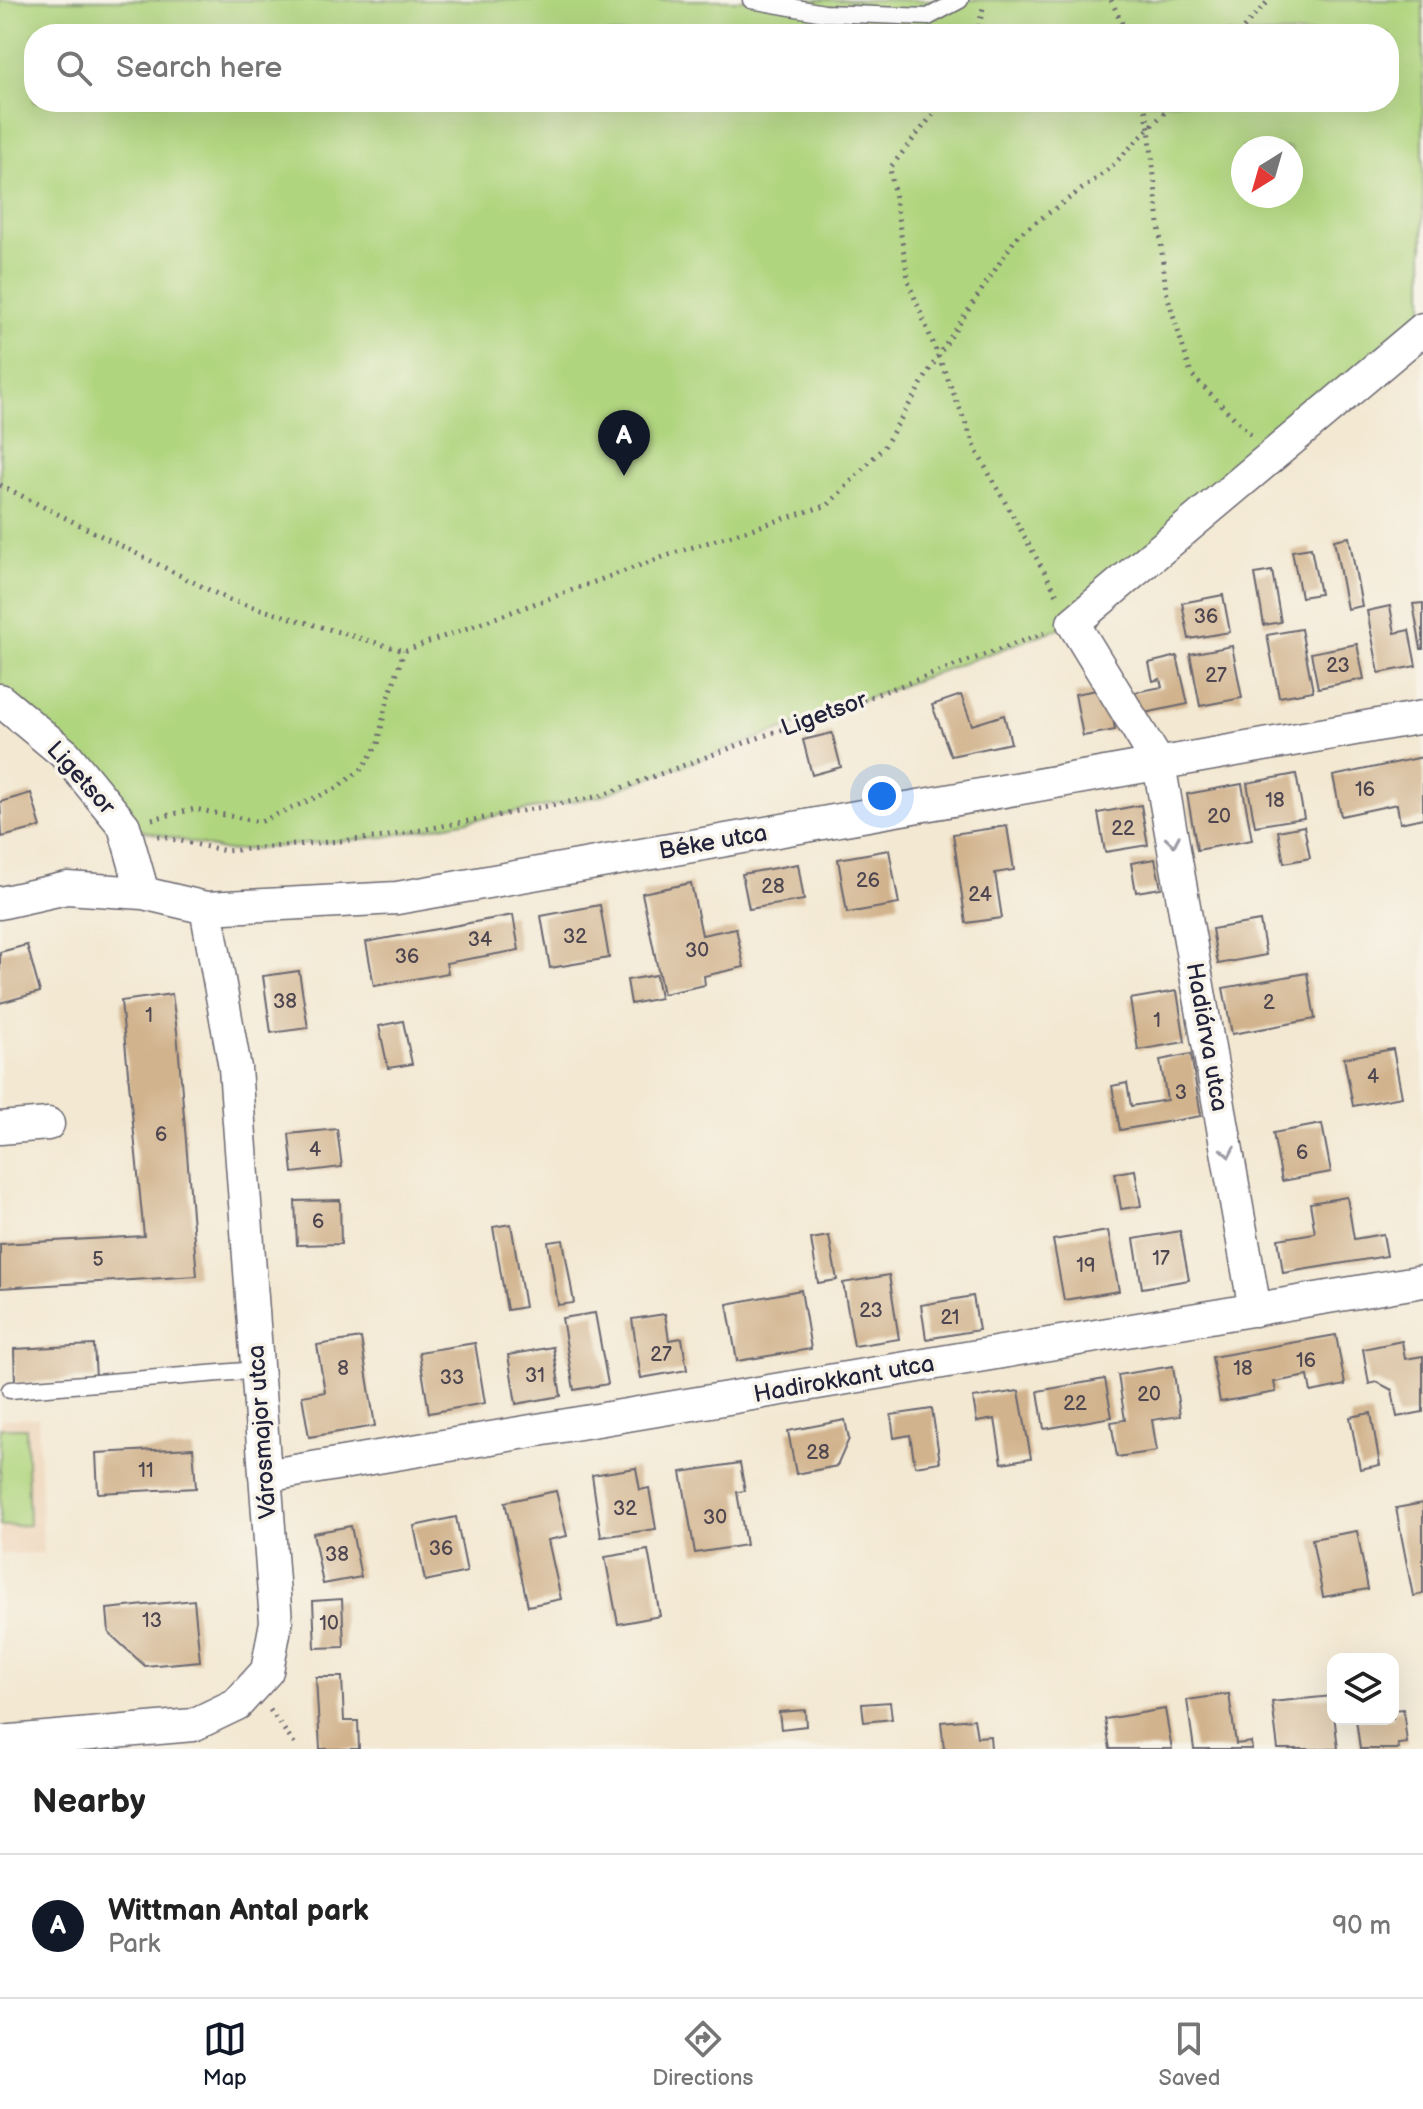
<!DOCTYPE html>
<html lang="en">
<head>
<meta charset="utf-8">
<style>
  :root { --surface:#fff; --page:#f2f2f2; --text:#222; --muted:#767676; --line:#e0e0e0; --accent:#111827 }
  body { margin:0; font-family:"Balsamiq Sans",sans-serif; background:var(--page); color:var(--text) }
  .controls { position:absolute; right:24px; bottom:24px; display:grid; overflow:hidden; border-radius:16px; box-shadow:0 8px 32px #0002 }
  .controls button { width:72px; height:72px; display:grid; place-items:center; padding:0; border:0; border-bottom:2px solid var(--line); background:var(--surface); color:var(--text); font:40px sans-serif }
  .compass { position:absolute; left:1231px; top:136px; width:72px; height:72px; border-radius:50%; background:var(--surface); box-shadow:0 8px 32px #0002; rotate:217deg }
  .you { position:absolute; left:882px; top:796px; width:28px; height:28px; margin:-20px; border:6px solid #fff; border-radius:50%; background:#1a73e8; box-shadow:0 0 0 12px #1a73e833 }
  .badge { display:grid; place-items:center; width:52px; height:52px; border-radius:50%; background:var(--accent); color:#fff; font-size:26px; font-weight:700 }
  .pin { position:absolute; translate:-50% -66px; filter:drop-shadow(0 2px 4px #0008) }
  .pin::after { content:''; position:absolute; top:42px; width:28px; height:24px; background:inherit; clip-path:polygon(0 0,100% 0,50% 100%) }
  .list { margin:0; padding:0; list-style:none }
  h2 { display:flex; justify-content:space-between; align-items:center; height:104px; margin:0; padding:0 32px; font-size:34px }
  h2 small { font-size:26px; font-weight:400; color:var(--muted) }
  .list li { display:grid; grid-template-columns:52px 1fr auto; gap:24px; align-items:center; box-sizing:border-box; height:144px; padding:0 32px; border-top:2px solid var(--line) }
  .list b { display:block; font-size:30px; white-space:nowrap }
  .list p { margin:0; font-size:26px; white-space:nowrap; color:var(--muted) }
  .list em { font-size:26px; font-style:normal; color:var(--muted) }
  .icon { flex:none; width:44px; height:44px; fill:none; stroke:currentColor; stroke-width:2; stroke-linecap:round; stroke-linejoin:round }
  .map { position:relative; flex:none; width:1423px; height:1749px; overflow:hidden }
  .search { position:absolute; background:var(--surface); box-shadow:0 8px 32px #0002; left:24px; right:24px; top:24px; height:88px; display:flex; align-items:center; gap:20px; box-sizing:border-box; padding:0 28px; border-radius:32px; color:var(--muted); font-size:30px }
  .sheet { height:248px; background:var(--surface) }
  nav { display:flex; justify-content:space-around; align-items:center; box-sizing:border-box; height:112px; border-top:2px solid var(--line); background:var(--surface); font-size:22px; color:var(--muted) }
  nav a { display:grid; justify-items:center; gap:4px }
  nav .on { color:var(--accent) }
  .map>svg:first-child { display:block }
  .built { fill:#efd6bb }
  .green { fill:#b0d57f; stroke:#697c5d; stroke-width:2; fill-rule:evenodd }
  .building { fill:#d1b38d }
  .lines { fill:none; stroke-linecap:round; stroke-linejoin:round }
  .lane-casing { stroke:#6b6770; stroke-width:19 }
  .street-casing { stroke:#6b6770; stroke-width:35 }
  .path { stroke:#6b6770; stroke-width:5; stroke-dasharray:2 6; stroke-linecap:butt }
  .lane { stroke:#fff; stroke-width:16 }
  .street { stroke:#fff; stroke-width:32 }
  .oneway { stroke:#9c9ca7 }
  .labels { text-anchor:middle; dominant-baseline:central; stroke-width:7; stroke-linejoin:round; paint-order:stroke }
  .number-label { font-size:20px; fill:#4e4650 }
  .street-label { font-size:24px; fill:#22223b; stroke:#f7f3e8 }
</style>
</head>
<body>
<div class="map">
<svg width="1423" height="1749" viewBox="0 0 1423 1749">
  <rect width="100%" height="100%" fill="#f7f3e8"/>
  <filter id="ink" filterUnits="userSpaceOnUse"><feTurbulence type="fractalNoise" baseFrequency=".0125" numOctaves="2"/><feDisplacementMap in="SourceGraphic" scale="16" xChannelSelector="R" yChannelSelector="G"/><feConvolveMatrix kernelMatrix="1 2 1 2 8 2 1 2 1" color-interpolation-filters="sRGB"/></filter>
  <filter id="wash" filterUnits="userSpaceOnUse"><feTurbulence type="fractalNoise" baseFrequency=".006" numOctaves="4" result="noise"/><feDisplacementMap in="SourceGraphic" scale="32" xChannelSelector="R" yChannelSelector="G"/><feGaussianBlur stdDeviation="1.8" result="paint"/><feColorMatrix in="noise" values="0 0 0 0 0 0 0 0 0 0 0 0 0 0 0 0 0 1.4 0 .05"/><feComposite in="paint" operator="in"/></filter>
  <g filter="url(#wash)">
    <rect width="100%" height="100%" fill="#f3e8d2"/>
    <path class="built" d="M 38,1418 L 43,1553 L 0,1554 L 0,1419 Z"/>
    <path class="green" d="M 0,0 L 1423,0 L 1423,329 L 1073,623 L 600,796 L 384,837 L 226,851 L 124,826 L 0,700 ZM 34,34 L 1389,34 L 1389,102 L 34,102 ZM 1243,148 L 1291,148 L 1291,196 L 1243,196 Z
      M 0,1428 L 26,1428 L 29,1525 L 0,1526 Z"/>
    <g id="blocks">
      <path class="building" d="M 1349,537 L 1362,606 L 1347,609 L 1334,540 Z
        M 1311,548 L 1320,594 L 1301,597 L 1292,551 Z
        M 1272,571 L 1281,622 L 1264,625 L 1255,574 Z
        M 1223,595 L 1230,632 L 1189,639 L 1182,603 Z
        M 1423,603 L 1423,649 L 1421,649 L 1413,604 Z
        M 1390,606 L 1395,633 L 1409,630 L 1416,666 L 1379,673 L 1367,611 Z
        M 1301,629 L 1313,691 L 1279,697 L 1267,635 Z
        M 1357,644 L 1364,679 L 1318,688 L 1311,653 Z
        M 1232,646 L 1242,698 L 1200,706 L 1190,654 Z
        M 1177,656 L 1188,704 L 1135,715 L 1130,693 L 1162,687 L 1160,679 L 1153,681 L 1149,663 Z
        M 1108,688 L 1115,730 L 1083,736 L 1075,694 Z
        M 961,695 L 972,725 L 1004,715 L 1011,743 L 951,756 L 932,705 Z
        M 832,733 L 841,767 L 812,775 L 803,740 Z
        M 1423,757 L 1423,818 L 1400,823 L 1397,804 L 1341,816 L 1333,776 Z
        M 1296,774 L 1304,818 L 1255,826 L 1247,783 Z
        M 1242,784 L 1252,840 L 1197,850 L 1187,794 Z
        M 31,793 L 41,827 L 2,837 L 0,802 Z
        M 1141,805 L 1148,845 L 1105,852 L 1098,813 Z
        M 1007,826 L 1014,870 L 995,873 L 1002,918 L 966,923 L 953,834 Z
        M 1304,826 L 1310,858 L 1284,863 L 1278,831 Z
        M 889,850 L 899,904 L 847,913 L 838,859 Z
        M 1155,859 L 1161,888 L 1136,892 L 1131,863 Z
        M 798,864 L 804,900 L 749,909 L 742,874 Z
        M 691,883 L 702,935 L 736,928 L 744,967 L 704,976 L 705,985 L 663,994 L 642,893 Z
        M 600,905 L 609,958 L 550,968 L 541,916 Z
        M 513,915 L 519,950 L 446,963 L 448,973 L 374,986 L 366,942 Z
        M 1260,921 L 1266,955 L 1218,964 L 1212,929 Z
        M 27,945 L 40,992 L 0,1003 L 0,952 Z
        M 299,971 L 308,1028 L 271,1033 L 263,976 Z
        M 1307,973 L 1315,1019 L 1232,1034 L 1223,988 Z
        M 656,975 L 660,998 L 631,1004 L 627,980 Z
        M 1177,991 L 1185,1042 L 1138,1050 L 1130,999 Z
        M 172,994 L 177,1031 L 197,1276 L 0,1288 L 0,1244 L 144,1236 L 121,1001 Z
        M 403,1021 L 412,1064 L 388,1068 L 379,1026 Z
        M 1393,1049 L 1402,1097 L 1353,1106 L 1344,1058 Z
        M 1191,1054 L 1201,1116 L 1120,1130 L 1112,1086 L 1127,1083 L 1131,1106 L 1167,1100 L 1160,1060 Z
        M 1322,1124 L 1331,1172 L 1282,1181 L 1273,1133 Z
        M 337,1129 L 342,1167 L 293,1173 L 289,1134 Z
        M 1135,1170 L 1141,1206 L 1121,1209 L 1115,1173 Z
        M 1347,1197 L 1354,1239 L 1383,1234 L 1387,1256 L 1283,1273 L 1278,1239 L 1315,1233 L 1310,1203 Z
        M 340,1200 L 341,1244 L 297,1245 L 295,1201 Z
        M 511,1224 L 525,1307 L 507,1310 L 493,1227 Z
        M 1108,1231 L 1119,1291 L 1064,1300 L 1053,1240 Z
        M 1180,1231 L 1189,1280 L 1142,1288 L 1134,1239 Z
        M 829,1236 L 837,1280 L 818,1283 L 811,1239 Z
        M 563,1240 L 574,1303 L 558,1305 L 548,1242 Z
        M 889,1275 L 899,1339 L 854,1346 L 843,1283 Z
        M 801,1290 L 811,1349 L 737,1361 L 727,1304 Z
        M 973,1296 L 979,1330 L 926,1339 L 921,1305 Z
        M 595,1313 L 608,1384 L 574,1390 L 562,1318 Z
        M 665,1314 L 669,1340 L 682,1338 L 687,1370 L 641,1378 L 632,1319 Z
        M 1336,1335 L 1345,1385 L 1311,1392 L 1308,1376 L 1274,1382 L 1276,1392 L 1220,1402 L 1212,1357 Z
        M 361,1338 L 375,1426 L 309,1437 L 302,1396 L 325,1392 L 317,1345 Z
        M 1402,1341 L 1405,1359 L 1423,1356 L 1423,1412 L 1397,1417 L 1392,1390 L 1377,1382 L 1369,1384 L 1363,1349 Z
        M 475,1343 L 485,1403 L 429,1413 L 419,1352 Z
        M 94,1345 L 96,1378 L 15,1383 L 14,1349 Z
        M 553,1347 L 561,1396 L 516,1404 L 508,1355 Z
        M 1173,1366 L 1180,1416 L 1152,1420 L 1157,1451 L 1117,1457 L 1111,1422 L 1125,1420 L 1118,1375 Z
        M 1105,1379 L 1112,1417 L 1044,1429 L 1038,1391 Z
        M 1019,1391 L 1031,1458 L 1002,1463 L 995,1419 L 977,1422 L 973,1398 Z
        M 932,1409 L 940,1462 L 915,1466 L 910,1435 L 894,1438 L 891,1415 Z
        M 1371,1413 L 1380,1465 L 1360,1469 L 1350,1417 Z
        M 845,1420 L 849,1439 L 837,1466 L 796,1474 L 788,1431 Z
        M 193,1448 L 196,1488 L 98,1493 L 96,1453 Z
        M 740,1463 L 745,1491 L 737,1492 L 746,1545 L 695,1553 L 681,1472 Z
        M 636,1468 L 640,1490 L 649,1488 L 656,1529 L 601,1537 L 592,1475 Z
        M 556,1491 L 567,1536 L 548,1540 L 561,1599 L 528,1606 L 505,1502 Z
        M 1423,1503 L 1423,1594 L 1413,1596 L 1396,1508 Z
        M 456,1517 L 467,1572 L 425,1581 L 414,1526 Z
        M 351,1526 L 361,1577 L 323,1584 L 313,1533 Z
        M 1357,1531 L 1368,1589 L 1323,1597 L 1312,1539 Z
        M 648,1550 L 660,1616 L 618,1624 L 605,1557 Z
        M 342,1599 L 344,1647 L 315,1648 L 313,1601 Z
        M 194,1600 L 200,1661 L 145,1666 L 109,1633 L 107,1609 Z
        M 316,1677 L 342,1677 L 344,1721 L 358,1721 L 359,1749 L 320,1749 Z
        M 1229,1694 L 1236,1744 L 1251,1742 L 1252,1749 L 1194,1749 L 1187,1700 Z
        M 1332,1696 L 1338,1749 L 1278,1749 L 1272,1702 Z
        M 890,1702 L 892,1719 L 864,1722 L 862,1704 Z
        M 1165,1709 L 1172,1749 L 1110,1749 L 1105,1719 Z
        M 1403,1709 L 1407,1743 L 1398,1744 L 1399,1749 L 1360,1749 L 1356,1719 L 1393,1719 L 1393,1710 Z
        M 805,1710 L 806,1726 L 781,1729 L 779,1712 Z
        M 974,1719 L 977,1737 L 990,1736 L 991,1749 L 944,1749 L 941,1722 Z"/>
    </g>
  </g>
  <g filter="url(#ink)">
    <use href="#blocks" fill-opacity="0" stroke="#6b6770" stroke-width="2"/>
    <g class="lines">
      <defs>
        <path id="lane" d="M 751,0 L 824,13 L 928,17 L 960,0
          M 10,1390 L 257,1370"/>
        <path id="street" d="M 0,700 L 66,755 L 124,826 L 143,893
          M 0,903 L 67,888 L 143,893 L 206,908 L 397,898 L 1423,717
          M 0,1128 L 48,1124
          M 1255,1310 L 1159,764 L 1073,623 L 1423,329
          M 265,1476 L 1423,1281
          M 0,1742 L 193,1725 L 237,1704 L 267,1671 L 276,1622 L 235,1068 L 206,908"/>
      </defs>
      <use href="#lane" class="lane-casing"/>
      <use href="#street" class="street-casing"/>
      <path class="path" d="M 1111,0 L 1127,34
        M 977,34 L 983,8
        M 1238,34 L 1269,0
        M 943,102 L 890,168 L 909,284 L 978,454 L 1059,598
        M 1144,102 L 1149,128 L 1166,291 L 1191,374 L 1251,435
        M 0,485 L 229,600 L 404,651 L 677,552 L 828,505 L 884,447 L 938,356 L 1018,235 L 1107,171 L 1175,102
        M 152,819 L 195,809 L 260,822 L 337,788 L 363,768 L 378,744 L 385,709 L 404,651
        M 158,836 L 226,851 L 384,837 L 600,796 L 1044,633
        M 270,1710 L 298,1749"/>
      <use href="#lane" class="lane"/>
      <use href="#street" class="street"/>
    </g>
    <defs><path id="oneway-chevron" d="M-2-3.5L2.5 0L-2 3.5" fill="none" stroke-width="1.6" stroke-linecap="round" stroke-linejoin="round" transform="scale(2)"/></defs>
    <g class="oneway">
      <use href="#oneway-chevron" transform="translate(1173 841) rotate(80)"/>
      <use href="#oneway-chevron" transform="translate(1228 1152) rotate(80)"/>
    </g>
  </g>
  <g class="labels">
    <g class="number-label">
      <text x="1206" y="617">36</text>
      <text x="1338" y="666">23</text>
      <text x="1216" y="676">27</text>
      <text x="1365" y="790">16</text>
      <text x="1275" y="801">18</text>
      <text x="1219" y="817">20</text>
      <text x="1123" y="829">22</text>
      <text x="868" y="881">26</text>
      <text x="773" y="887">28</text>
      <text x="980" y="895">24</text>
      <text x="575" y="937">32</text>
      <text x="480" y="940">34</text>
      <text x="697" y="951">30</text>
      <text x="407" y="957">36</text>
      <text x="285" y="1002">38</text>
      <text x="1269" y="1003">2</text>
      <text x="149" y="1016">1</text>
      <text x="1157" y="1021">1</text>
      <text x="1373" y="1077">4</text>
      <text x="1181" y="1093">3</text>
      <text x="161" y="1135">6</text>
      <text x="315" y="1150">4</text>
      <text x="1302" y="1153">6</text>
      <text x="318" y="1222">6</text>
      <text x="1161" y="1259">17</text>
      <text x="98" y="1260">5</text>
      <text x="1086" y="1266">19</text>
      <text x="871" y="1311">23</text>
      <text x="950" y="1318">21</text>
      <text x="661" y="1355">27</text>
      <text x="1306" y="1361">16</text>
      <text x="343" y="1369">8</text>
      <text x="1243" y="1369">18</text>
      <text x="535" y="1376">31</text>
      <text x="452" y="1378">33</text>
      <text x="1149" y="1395">20</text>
      <text x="1075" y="1404">22</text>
      <text x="818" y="1453">28</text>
      <text x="146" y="1471">11</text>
      <text x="625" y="1509">32</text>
      <text x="715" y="1518">30</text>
      <text x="441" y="1549">36</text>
      <text x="337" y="1555">38</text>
      <text x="152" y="1621">13</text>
      <text x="329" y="1624">10</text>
    </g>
    <g class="street-label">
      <text transform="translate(824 714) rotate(-20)">Ligetsor</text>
      <text transform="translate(81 778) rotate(48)">Ligetsor</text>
      <text transform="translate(713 842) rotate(-10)">Béke utca</text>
      <text transform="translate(1207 1037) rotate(80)">Hadiárva utca</text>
      <text transform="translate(844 1379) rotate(-10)">Hadirokkant utca</text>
      <text transform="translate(262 1432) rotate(-94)">Városmajor utca</text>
    </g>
  </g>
</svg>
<div class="controls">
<button><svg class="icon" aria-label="layers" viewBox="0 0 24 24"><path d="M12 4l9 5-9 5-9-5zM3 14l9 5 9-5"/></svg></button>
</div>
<svg class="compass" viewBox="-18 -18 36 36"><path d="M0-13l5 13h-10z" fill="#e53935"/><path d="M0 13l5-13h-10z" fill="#767676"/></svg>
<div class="you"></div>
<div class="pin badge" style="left:624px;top:476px">A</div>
<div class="search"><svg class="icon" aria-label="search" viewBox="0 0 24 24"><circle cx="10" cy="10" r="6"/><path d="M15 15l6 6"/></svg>Search here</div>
</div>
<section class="sheet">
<h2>Nearby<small></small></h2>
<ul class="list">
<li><span class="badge">A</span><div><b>Wittman Antal park</b><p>Park</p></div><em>90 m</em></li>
</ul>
</section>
<nav>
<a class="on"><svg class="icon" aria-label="map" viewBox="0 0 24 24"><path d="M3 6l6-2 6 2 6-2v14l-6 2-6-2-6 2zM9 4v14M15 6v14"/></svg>Map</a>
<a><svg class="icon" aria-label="directions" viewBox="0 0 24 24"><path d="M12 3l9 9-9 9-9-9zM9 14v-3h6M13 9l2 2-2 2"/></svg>Directions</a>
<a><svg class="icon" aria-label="saved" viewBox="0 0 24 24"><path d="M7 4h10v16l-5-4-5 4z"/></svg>Saved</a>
</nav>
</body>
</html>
